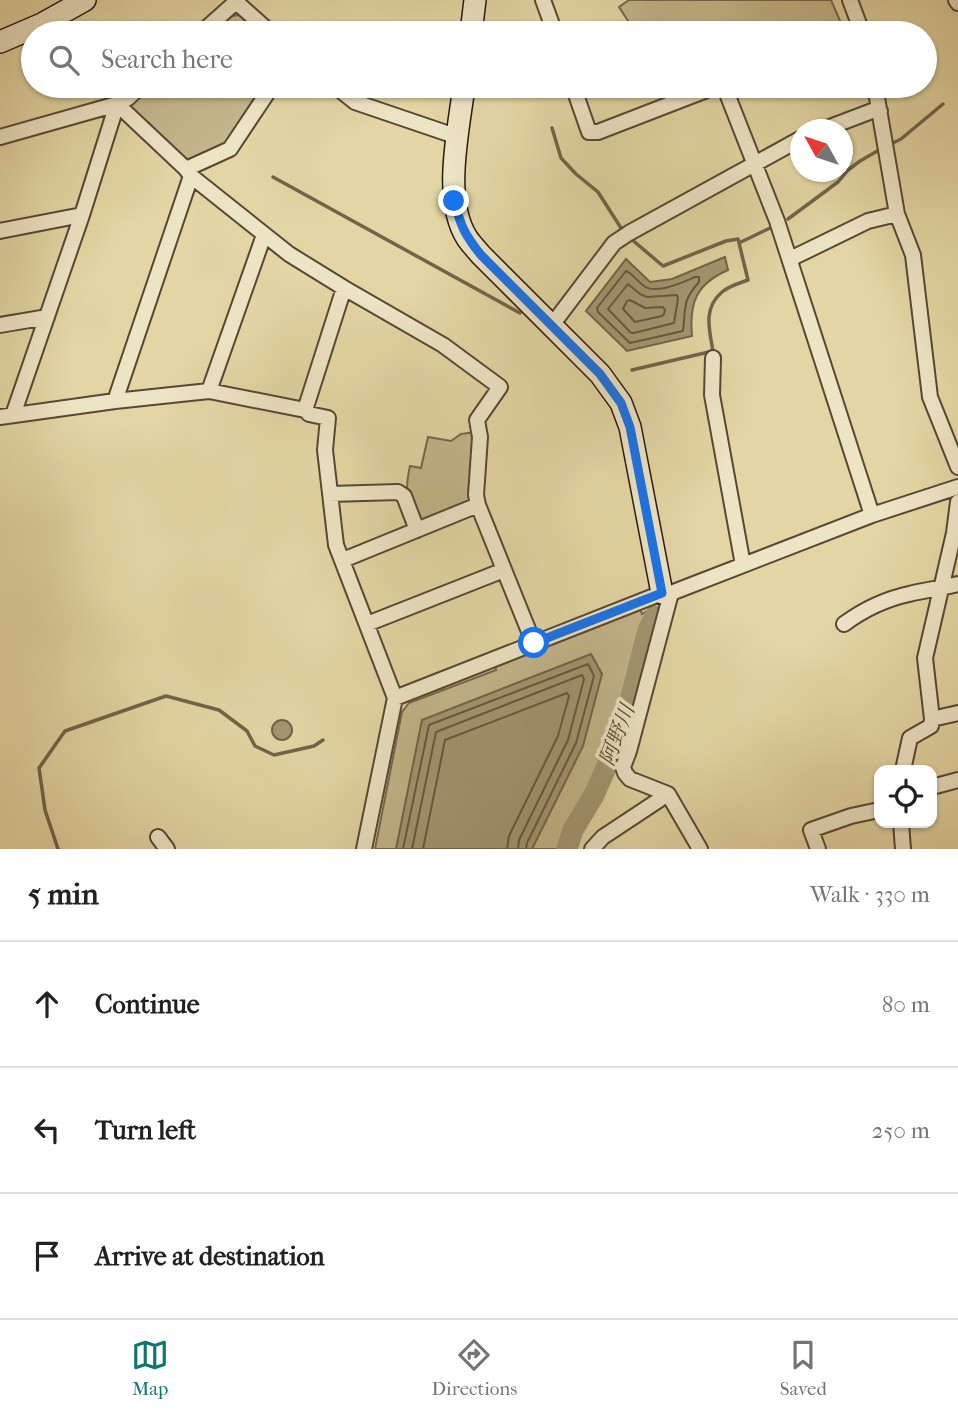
<!DOCTYPE html>
<html lang="en">
<head>
<meta charset="utf-8">
<style>
  :root { --surface:#fff; --page:#f6f6f6; --text:#202124; --muted:#757577; --line:#e0e0e0; --accent:#0f766e }
  body { margin:0; font-family:"IM FELL French Canon","Noto Serif JP",serif; background:var(--page); color:var(--text) }
  .controls { position:absolute; right:21px; bottom:21px; display:grid; overflow:hidden; border-radius:14px; box-shadow:0 2px 5px #0004 }
  .controls button { width:63px; height:63px; display:grid; place-items:center; padding:0; border:0; border-bottom:2px solid var(--line); background:var(--surface); color:var(--text); font:35px sans-serif }
  .compass { position:absolute; left:790px; top:119px; width:63px; height:63px; border-radius:50%; background:var(--surface); box-shadow:0 2px 5px #0004; rotate:310deg }
  .stop { position:absolute; width:21px; height:21px; margin:-16px; border:5px solid #1a73e8; border-radius:50%; background:#fff }
  .stop.end { background:#1a73e8; border-color:#fff; box-shadow:0 2px 7px #0008 }
  .list { margin:0; padding:0; list-style:none }
  h2 { display:flex; justify-content:space-between; align-items:center; height:91px; margin:0; padding:0 28px; font-size:30px }
  h2 small { font-size:23px; font-weight:400; color:var(--muted) }
  .list li { display:grid; grid-template-columns:46px 1fr auto; gap:21px; align-items:center; box-sizing:border-box; height:126px; padding:0 28px; border-top:2px solid var(--line) }
  .list b { display:block; font-size:26px; white-space:nowrap }
  .list em { font-size:23px; font-style:normal; color:var(--muted) }
  .icon { flex:none; width:38px; height:38px; fill:none; stroke:currentColor; stroke-width:2; stroke-linecap:round; stroke-linejoin:round }
  .map { position:relative; flex:none; width:958px; height:849px; overflow:hidden }
  .search { position:absolute; background:var(--surface); box-shadow:0 2px 5px #0004; left:21px; right:21px; top:21px; height:77px; display:flex; align-items:center; gap:18px; box-sizing:border-box; padding:0 24px; border-radius:38px; color:var(--muted); font-size:26px }
  .sheet { height:469px; background:var(--surface) }
  nav { display:flex; justify-content:space-around; align-items:center; box-sizing:border-box; height:98px; border-top:2px solid var(--line); background:var(--surface); font-size:19px; color:var(--muted) }
  nav a { display:grid; justify-items:center; gap:4px }
  nav .on { color:var(--accent) }
  .map>svg:first-child { display:block }
  .green { fill:#c3b68a; stroke:#76684c; stroke-width:2 }
  .water { fill:#a39671; stroke:#726449; stroke-width:2 }
  .lines { fill:none; stroke-linecap:round; stroke-linejoin:round }
  .shore { stroke:#665840; stroke-width:2 }
  .stream { stroke:#726449; stroke-width:3.5 }
  .river { stroke:#a39671; stroke-width:21 }
  .street-casing { stroke:#574834; stroke-width:18 }
  .secondary-casing { stroke:#28190e; stroke-width:24 }
  .street { stroke:#ede4c4; stroke-width:14 }
  .secondary { stroke:#ede4c4; stroke-width:21 }
  .route { stroke:#1a73e8; stroke-width:9 }
  .labels { text-anchor:middle; dominant-baseline:central; stroke-width:7; stroke-linejoin:round; paint-order:stroke }
  .water-label { font-size:21px; font-style:italic; fill:#594b36; stroke:#ede4c4 }
</style>
</head>
<body>
<div class="map">
<svg width="958" height="849" viewBox="0 0 958 849">
  <rect width="100%" height="100%" fill="#e3d6a4"/>
  <filter id="stains"><feTurbulence type="fractalNoise" baseFrequency=".00286" numOctaves="4"/><feColorMatrix values="0 0 0 0 .2 0 0 0 0 .09 0 0 0 0 .02 0 0 0 .5 -.17"/></filter>
  <radialGradient id="worn" r=".72"><stop offset=".6" stop-color="#630" stop-opacity="0"/><stop offset="1" stop-color="#630" stop-opacity=".3"/></radialGradient>
  <path class="green" d="M 629,0 L 831,0 L 841,23 L 813,33 L 636,33 L 619,7 Z
    M 239,15 L 260,33 L 212,33 L 232,16 Z
    M 152,86 L 266,86 L 228,145 L 187,162 L 131,108 L 131,104 Z
    M 476,432 L 470,500 L 466,506 L 424,523 L 417,520 C 408,496 404,492 410,466 L 421,468 L 428,437 L 451,441 L 461,434 Z
    M 639,606 L 642,614 L 647,611 L 616,736 L 561,849 L 375,849 L 402,712 L 409,703 L 496,670 L 495,663 Z"/>
  <path class="water" d="M 725,257 L 728,270 C 696,284 689,303 692,336 L 627,351 L 586,311 L 626,259 L 650,282 L 672,279 Z
    M 591,654 L 602,674 L 583,746 L 532,849 L 396,849 L 422,720 Z
    M272 730a10 10 0 1 1 20 0a10 10 0 1 1-20 0Z"/>
  <g class="lines">
    <path class="shore" d="M 626,271 C 633,274 637,281 644,286 C 656,295 683,282 695,277 L 699,277 L 699,282 C 682,301 686,307 683,331 L 630,343 L 598,312 L 597,308 Z
      M 628,284 L 640,294 L 647,297 L 677,295 L 678,298 L 674,323 L 634,333 L 631,333 L 608,309 Z
      M 630,300 L 645,308 L 663,307 L 665,310 L 664,314 L 662,316 L 635,322 L 623,309 L 627,301 Z
      M 403,849 L 429,725 L 588,664 L 594,676 L 576,743 L 527,843 L 526,849
      M 412,849 L 436,732 L 582,675 L 584,679 L 568,740 L 519,840 L 518,849
      M 423,849 L 445,740 L 567,693 L 569,696 L 558,736 L 509,836 L 507,849"/>
    <path class="stream" d="M 552,128 L 561,158 L 576,174 L 598,192 L 621,228
      M 889,145 L 901,139 L 943,104
      M 273,177 L 520,313
      M 788,219 L 838,182 L 848,170 L 860,161 L 879,150
      M 630,238 L 663,266 L 726,241 L 738,239 L 739,242
      M 632,370 L 713,351 C 709,329 703,308 722,292 C 729,286 740,283 748,280 L 739,243 L 770,228
      M 58,849 L 45,810 L 39,768 L 65,731 L 166,696 L 219,710 L 247,731 L 255,746 L 274,755 L 314,746 L 323,740"/>
    <path class="river" d="M 567,849 L 573,830 L 594,795 L 622,732 L 648,630 L 655,616"/>
    <defs>
      <path id="street" d="M 234,0 L 271,33
        M 543,0 L 555,33
        M 850,0 L 859,24 L 861,33
        M 956,0 L 958,3
        M 201,33 L 238,0
        M 335,86 L 355,102 L 458,137
        M 573,86 L 589,132 L 598,132 L 717,86
        M 724,86 L 777,221 L 872,515
        M 875,86 L 897,214 L 913,255 L 930,397 L 958,467
        M 117,104 L 186,169 L 191,176 L 289,254 L 344,288 L 443,345 L 500,387 L 477,420 L 480,437 L 476,495 L 478,505 L 534,644
        M 822,130 L 872,111 L 880,111
        M 0,137 L 117,104 L 128,98 L 141,86
        M 186,169 L 230,149 L 272,86
        M 0,231 L 82,215
        M 790,259 L 868,221 L 897,214
        M 0,325 L 47,317
        M 552,325 L 614,243 L 629,233 L 800,139
        M 713,358 L 712,395 L 743,565
        M 209,391 L 264,235
        M 115,401 L 191,176
        M 305,410 L 309,414 L 328,418 L 325,450 L 336,545 L 395,698
        M 13,415 L 82,215 L 117,104
        M 0,417 L 115,401 L 209,391 L 305,410 L 344,288
        M 330,494 L 398,492 L 404,496 L 417,530
        M 343,560 L 478,505
        M 671,593 L 629,751 L 623,767 L 625,773 L 630,779 L 668,794 L 700,849
        M 367,624 L 504,570
        M 844,624 C 863,610 886,599 909,594 C 925,590 942,588 958,584
        M 932,719 L 958,713
        M 903,770 L 910,738 L 931,726 L 932,719 L 925,658 L 954,533 L 958,502
        M 932,787 L 958,780
        M 901,823 L 903,849
        M 158,837 L 167,849
        M 364,849 L 395,698 L 662,593 L 671,593 L 872,515 L 958,487
        M 592,849 L 603,837 L 668,794
        M 818,849 L 811,830 L 851,816 L 879,810"/>
      <path id="secondary" d="M 471,33 L 475,0
        M 0,42 L 42,24 L 85,0
        M 464,86 C 459,129 442,199 467,238 C 471,244 476,249 481,255 L 600,374 L 621,403 L 630,427 L 662,593"/>
    </defs>
    <use href="#street" class="street-casing"/>
    <use href="#secondary" class="secondary-casing"/>
    <use href="#street" class="street"/>
    <use href="#secondary" class="secondary"/>
  </g>
  <g class="lines">
    <path class="route" d="M 454,201 C 461,226 464,234 481,255 L 600,374 L 621,403 L 630,427 L 662,593 L 534,643"/>
  </g>
  <g class="labels">
    <g class="water-label">
      <text transform="translate(617 735) rotate(-69)">阿野川</text>
    </g>
  </g>
  <rect width="100%" height="100%" filter="url(#stains)"/>
  <rect width="100%" height="100%" fill="url(#worn)"/>
</svg>
<div class="controls">
<button><svg class="icon" aria-label="locate" viewBox="0 0 24 24"><circle cx="12" cy="12" r="6"/><path d="M12 2v4M12 18v4M2 12h4M18 12h4"/></svg></button>
</div>
<svg class="compass" viewBox="-18 -18 36 36"><path d="M0-13l5 13h-10z" fill="#e53935"/><path d="M0 13l5-13h-10z" fill="#757577"/></svg>
<div class="stop" style="left:534px;top:643px"></div>
<div class="stop end" style="left:454px;top:201px"></div>
<div class="search"><svg class="icon" aria-label="search" viewBox="0 0 24 24"><circle cx="10" cy="10" r="6"/><path d="M15 15l6 6"/></svg>Search here</div>
</div>
<section class="sheet">
<h2>5 min<small>Walk · 330 m</small></h2>
<ul class="list">
<li><svg class="icon" aria-label="ahead" viewBox="0 0 24 24"><path d="M12 20V5M6 11l6-6 6 6"/></svg><div><b>Continue</b></div><em>80 m</em></li>
<li><svg class="icon" aria-label="left" viewBox="0 0 24 24"><path d="M17 20v-9H6M10 6l-5 5 5 5"/></svg><div><b>Turn left</b></div><em>250 m</em></li>
<li><svg class="icon" aria-label="arrive" viewBox="0 0 24 24"><path d="M6 21V4h12l-3 4 3 4H6"/></svg><div><b>Arrive at destination</b></div></li>
</ul>
</section>
<nav>
<a class="on"><svg class="icon" aria-label="map" viewBox="0 0 24 24"><path d="M3 6l6-2 6 2 6-2v14l-6 2-6-2-6 2zM9 4v14M15 6v14"/></svg>Map</a>
<a><svg class="icon" aria-label="directions" viewBox="0 0 24 24"><path d="M12 3l9 9-9 9-9-9zM9 14v-3h6M13 9l2 2-2 2"/></svg>Directions</a>
<a><svg class="icon" aria-label="saved" viewBox="0 0 24 24"><path d="M7 4h10v16l-5-4-5 4z"/></svg>Saved</a>
</nav>
</body>
</html>
